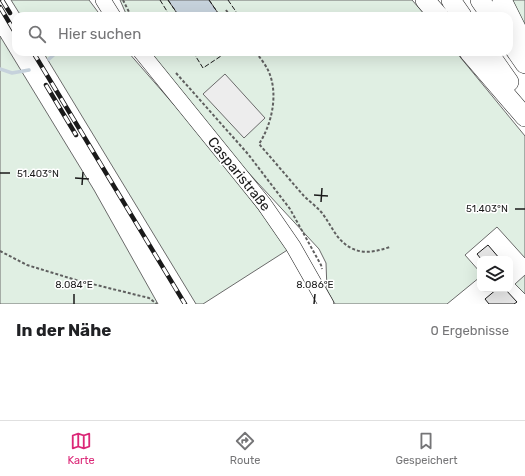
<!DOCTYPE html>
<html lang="de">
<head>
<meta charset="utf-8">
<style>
  :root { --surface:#fff; --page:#f6f6f6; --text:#202124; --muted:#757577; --line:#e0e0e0; --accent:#db2777 }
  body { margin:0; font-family:Rubik,sans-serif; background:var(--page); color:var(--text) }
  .controls { position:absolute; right:12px; bottom:12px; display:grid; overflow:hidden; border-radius:8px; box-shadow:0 4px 16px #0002 }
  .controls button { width:36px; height:36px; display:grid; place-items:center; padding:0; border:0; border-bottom:1px solid var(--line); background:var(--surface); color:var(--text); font:20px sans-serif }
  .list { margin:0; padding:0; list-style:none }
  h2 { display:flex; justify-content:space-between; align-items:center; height:52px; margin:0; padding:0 16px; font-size:17px }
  h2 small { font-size:13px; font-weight:400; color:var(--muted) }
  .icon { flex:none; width:22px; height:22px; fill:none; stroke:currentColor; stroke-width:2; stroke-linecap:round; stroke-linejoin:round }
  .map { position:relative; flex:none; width:525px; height:304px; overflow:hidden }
  .search { position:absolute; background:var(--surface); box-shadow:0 4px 16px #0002; left:12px; right:12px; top:12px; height:44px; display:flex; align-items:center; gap:10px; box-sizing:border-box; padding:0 14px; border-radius:12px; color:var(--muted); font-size:15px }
  .sheet { height:116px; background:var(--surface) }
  nav { display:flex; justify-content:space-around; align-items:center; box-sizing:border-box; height:56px; border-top:1px solid var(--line); background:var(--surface); font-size:11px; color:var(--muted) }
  nav a { display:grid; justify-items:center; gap:2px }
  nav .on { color:var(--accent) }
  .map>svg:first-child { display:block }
  .green { fill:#e0efe3; stroke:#6a6a6a }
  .parking { fill:#ededed; stroke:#6a6a6a }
  .water { fill:#c6d2dc; stroke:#6a6a6a }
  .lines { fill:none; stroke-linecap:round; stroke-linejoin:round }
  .stream { stroke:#c6d2dc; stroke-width:3.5 }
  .building { fill:#e6e6e6; stroke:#1a1a1a }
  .secondary-casing { stroke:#1a1a1a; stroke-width:16 }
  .highway-casing { stroke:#1a1a1a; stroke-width:20 }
  .path { stroke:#5f5f5f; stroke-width:2; stroke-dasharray:3 2; stroke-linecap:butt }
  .secondary { stroke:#fff; stroke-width:15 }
  .highway { stroke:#fff; stroke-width:19 }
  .rail-casing { stroke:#1a1a1a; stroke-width:4.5 }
  .rail { stroke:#fff; stroke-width:3; stroke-dasharray:9; stroke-linecap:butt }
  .fence { stroke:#1a1a1a; stroke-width:1; stroke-dasharray:5 2; stroke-linecap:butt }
  .ticks { fill:none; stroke:#1a1a1a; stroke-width:1.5 }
  .labels { text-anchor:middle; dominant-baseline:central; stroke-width:3; stroke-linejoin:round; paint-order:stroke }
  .street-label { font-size:14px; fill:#1a1a1a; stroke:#fff }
  .ticks-label { font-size:10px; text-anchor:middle; fill:#1a1a1a; stroke:#fff; stroke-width:3; stroke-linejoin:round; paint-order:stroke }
</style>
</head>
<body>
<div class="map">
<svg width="525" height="304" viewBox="0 0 525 304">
  <rect width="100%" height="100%" fill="#fff"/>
  <path class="green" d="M 11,0 L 89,0 L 101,16 L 21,16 Z
    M 120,0 L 168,0 L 179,16 L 127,16 Z
    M 209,0 L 412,0 L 426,16 L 220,16 Z
    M 512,0 L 525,0 L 525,28 Z
    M 0,36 L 94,190 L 158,304 L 0,304 Z
    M 43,52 L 128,52 L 209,145 L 289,249 L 203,304 L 196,304 Z
    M 149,52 L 456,52 L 525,136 L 525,258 L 497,227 L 465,255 L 480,272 L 480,277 L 447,304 L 335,304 L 327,290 L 326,263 L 319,249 L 232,155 Z
    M 525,275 L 525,294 L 515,284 Z"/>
  <path class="parking" d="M 225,74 L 265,118 L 244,138 L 203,94 Z"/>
  <path class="water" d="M 168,0 L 209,0 L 220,16 L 179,16 Z"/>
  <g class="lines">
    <path class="stream" d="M 49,59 L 57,52
      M 0,69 L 12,73 L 29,70"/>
  </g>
  <path class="building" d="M 488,245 L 500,259 L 481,259 L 477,254 Z
    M 497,289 L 505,289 L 517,302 L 514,304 L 489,304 L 485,299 Z"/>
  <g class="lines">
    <defs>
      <path id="secondary" d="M 103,0 L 113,16
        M 141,52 L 264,204 L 293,246 L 326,304"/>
      <path id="highway" d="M 425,0 L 439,16
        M 451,0 L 462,16
        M 480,0 L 491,16
        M 502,0 L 525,46
        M 509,41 L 525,64
        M 469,52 L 525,117
        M 488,52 L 509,82"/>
    </defs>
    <use href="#secondary" class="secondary-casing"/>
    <use href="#highway" class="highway-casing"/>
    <path class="path" d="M 123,0 L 131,16
      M 226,10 L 230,16
      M 256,52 C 260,58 265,64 268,70 C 279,93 272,124 259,144 C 274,161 289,179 304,196 C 310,202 317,207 322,213 C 332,226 336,240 351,248 C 365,255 377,251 390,247
      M 176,73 L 248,154 L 290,209 L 321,265 L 322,269
      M 0,251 L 27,265 L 76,280 L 149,298 L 157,304"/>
    <use href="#secondary" class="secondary"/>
    <use href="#highway" class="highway"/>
    <defs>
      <path id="rail" d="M 2,0 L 10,13
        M 0,7 L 16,34
        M 33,52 L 185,304
        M 46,85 L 76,135"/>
    </defs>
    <use href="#rail" class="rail-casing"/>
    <use href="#rail" class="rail"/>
    <path class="fence" d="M 160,0 L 170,16
      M 168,0 L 179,16
      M 209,0 L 220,16
      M 228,0 L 239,16
      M 193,52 L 203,68 L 227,52"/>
  </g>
  <path class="ticks" d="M 0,173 L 10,173M 75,178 L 89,179M 82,185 L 83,172M 314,195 L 328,196M 321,202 L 322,188M 515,209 L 525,209M 74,304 L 74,294M 314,304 L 315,294"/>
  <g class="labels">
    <g class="street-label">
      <text transform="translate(239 174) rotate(51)">Casparistraße</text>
    </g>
  </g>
  <g class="ticks-label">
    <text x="38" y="177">51.403°N</text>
    <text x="487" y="212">51.403°N</text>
    <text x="74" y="288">8.084°E</text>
    <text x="315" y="288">8.086°E</text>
  </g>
</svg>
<div class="controls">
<button><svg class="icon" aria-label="layers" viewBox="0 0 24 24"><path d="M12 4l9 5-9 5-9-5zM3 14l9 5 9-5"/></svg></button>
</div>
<div class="search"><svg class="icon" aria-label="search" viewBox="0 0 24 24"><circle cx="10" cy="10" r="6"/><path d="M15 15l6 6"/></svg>Hier suchen</div>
</div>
<section class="sheet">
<h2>In der Nähe<small>0 Ergebnisse</small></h2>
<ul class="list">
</ul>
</section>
<nav>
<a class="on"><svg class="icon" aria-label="map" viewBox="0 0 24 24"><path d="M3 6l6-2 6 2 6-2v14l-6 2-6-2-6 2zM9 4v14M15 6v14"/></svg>Karte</a>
<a><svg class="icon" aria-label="directions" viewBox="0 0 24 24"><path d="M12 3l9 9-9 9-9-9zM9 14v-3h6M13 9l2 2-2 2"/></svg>Route</a>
<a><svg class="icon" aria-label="saved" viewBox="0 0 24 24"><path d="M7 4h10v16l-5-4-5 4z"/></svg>Gespeichert</a>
</nav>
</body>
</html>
